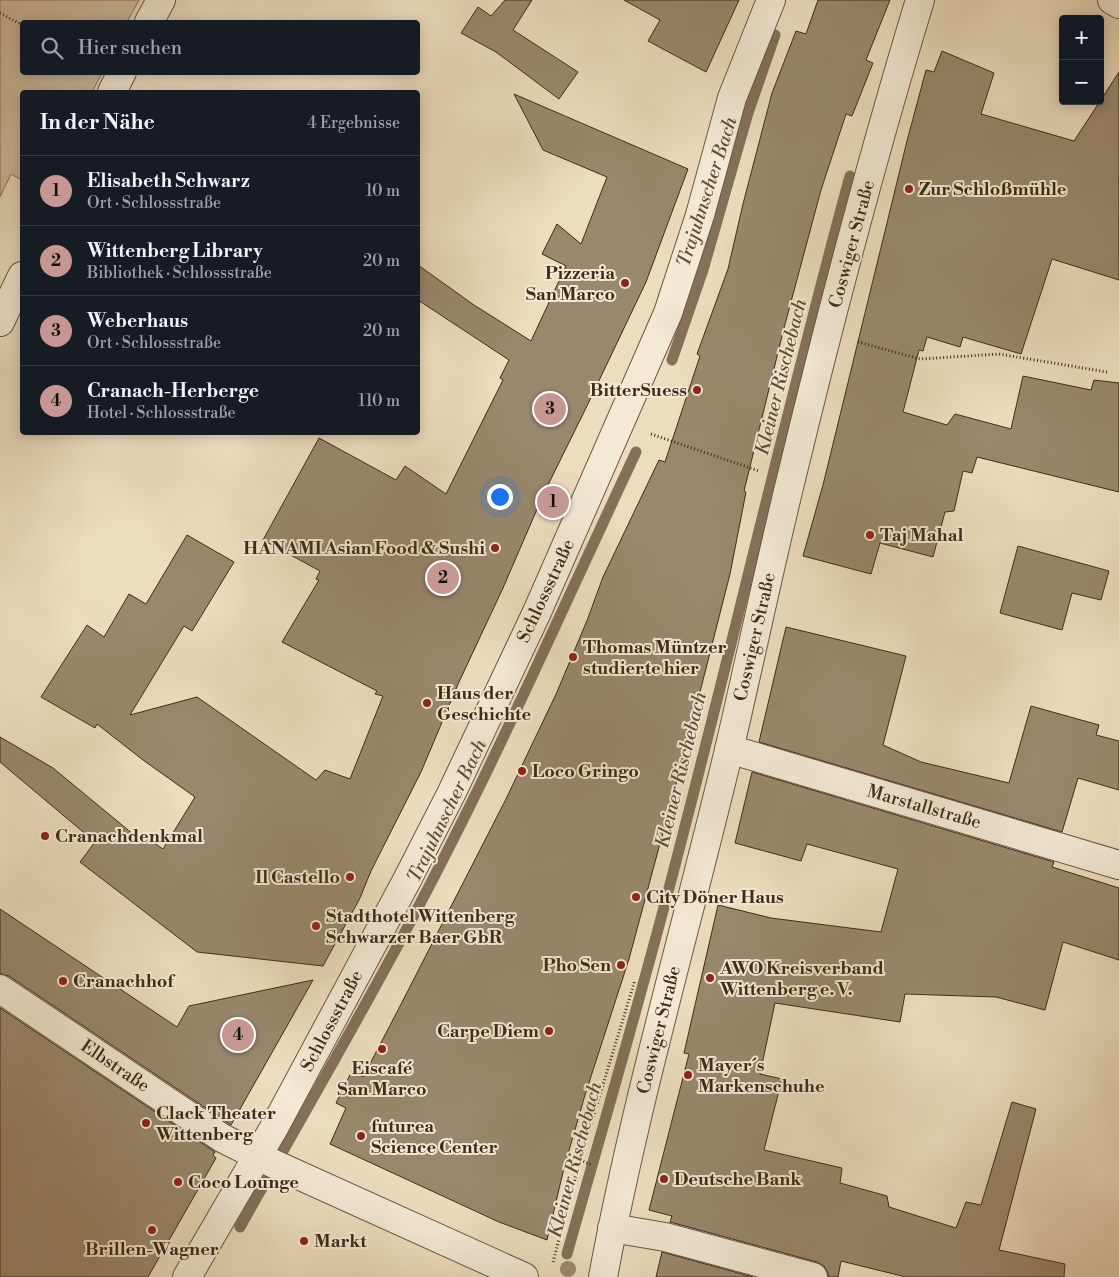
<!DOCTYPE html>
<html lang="de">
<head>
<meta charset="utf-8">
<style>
  :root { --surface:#171b24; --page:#242831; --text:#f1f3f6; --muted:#9ea1a6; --line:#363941; --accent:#c59692 }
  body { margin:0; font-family:"Libre Bodoni",serif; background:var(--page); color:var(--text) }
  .controls { position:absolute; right:15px; top:15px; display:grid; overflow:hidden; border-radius:5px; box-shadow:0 2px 12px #0003 }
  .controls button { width:45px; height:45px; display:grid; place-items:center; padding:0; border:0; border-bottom:1px solid var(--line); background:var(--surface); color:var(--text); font:25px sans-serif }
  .you { position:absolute; left:499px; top:496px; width:18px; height:18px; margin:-12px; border:4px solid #fff; border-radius:50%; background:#1a73e8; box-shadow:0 0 0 8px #1a73e833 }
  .badge { display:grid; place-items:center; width:32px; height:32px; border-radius:50%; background:var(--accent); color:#111; font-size:16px; font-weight:700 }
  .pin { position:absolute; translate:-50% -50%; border:2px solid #fff; box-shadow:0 1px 5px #0006 }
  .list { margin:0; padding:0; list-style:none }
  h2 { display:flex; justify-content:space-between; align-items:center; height:65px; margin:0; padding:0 20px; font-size:21px }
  h2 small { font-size:16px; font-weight:400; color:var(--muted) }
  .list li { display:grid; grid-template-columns:32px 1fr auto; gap:15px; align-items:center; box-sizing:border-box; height:70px; padding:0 20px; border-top:1px solid var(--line) }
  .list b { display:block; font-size:19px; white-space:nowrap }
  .list p { margin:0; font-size:16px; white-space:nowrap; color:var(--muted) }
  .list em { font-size:16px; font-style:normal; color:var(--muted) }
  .icon { flex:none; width:28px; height:28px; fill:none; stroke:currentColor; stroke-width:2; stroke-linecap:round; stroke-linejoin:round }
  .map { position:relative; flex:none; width:1119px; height:1277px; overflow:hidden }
  .search { position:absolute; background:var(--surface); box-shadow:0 2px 12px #0003; left:20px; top:20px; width:400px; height:55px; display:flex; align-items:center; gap:12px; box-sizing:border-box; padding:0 18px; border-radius:5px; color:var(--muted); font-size:19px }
  .panel { position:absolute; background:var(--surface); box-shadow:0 2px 12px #0003; left:20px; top:90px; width:400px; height:345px; border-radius:5px }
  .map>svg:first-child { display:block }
  .green { fill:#cfbfa2; stroke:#87755c }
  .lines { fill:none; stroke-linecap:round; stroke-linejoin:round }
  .stream { stroke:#837159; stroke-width:11 }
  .building { fill:#99886e; stroke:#3f2b17 }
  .street-casing { stroke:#6a5841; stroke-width:30 }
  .path { stroke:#3f2b17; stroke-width:3; stroke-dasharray:1 2.5; stroke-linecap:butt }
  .street { stroke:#f3e9d5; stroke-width:28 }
  .tree { fill:#9d8c72 }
  .poi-dot { fill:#8f2418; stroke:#f3e9d5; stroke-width:2 }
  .labels { text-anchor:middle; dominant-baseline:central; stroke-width:4; stroke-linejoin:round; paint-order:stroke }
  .poi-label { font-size:18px; font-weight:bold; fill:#3f2b17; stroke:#f3e9d5; text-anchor:start }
  .street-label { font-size:18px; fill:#3f2b17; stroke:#f3e9d5 }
  .water-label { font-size:19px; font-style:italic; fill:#614e38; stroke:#f3e9d5 }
</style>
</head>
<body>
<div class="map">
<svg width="1119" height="1277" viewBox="0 0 1119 1277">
  <rect width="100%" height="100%" fill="#ecddbe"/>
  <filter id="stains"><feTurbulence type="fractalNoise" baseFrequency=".004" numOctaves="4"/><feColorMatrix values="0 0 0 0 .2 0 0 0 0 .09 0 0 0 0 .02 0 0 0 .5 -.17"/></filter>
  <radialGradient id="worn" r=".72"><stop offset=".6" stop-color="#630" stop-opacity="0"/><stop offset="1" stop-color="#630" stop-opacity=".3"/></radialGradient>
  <path class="green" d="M 0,0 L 139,0 L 127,22 L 22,22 L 22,72 L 102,73 L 92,92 L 22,92 L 22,180 L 11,174 L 0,197 Z"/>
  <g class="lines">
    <path class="stream" d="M 672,360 L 703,270 L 748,113 L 775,35
      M 240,1227 C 301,1118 365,1009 423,898 C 500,752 566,601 636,452
      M 567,1254 C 606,1115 647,977 682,838 C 739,618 790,396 850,176"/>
  </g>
  <path class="building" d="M 505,0 L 532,0 L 513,30 L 578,72 L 559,99 L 496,52 L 461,33 L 478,7 L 491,16 Z
    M 624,0 L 739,0 L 706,72 L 648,41 L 660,20 Z
    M 818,0 L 890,0 L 866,60 L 873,63 L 852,116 L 846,114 L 821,190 L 784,328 L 744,491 L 746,492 L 730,574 L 687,743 L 629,959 L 585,1095 L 564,1168 L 547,1240 L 499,1222 L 330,1144 L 346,1108 L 336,1103 L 352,1071 L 363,1077 L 397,1012 L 506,799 L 557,692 L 588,618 L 603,577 L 659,460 L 665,462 L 700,356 L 697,354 L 728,269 L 743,204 L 772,93 L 796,31 L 806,34 Z
    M 942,51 L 994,73 L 981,114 L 1074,141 L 1119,72 L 1119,280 L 1052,259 L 1021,354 L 963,337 L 960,347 L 927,337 L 923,351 L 919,350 L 903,412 L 947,425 L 955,414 L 1011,429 L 1023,376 L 1091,390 L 1094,380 L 1119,383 L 1119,492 L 977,457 L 972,473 L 963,471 L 954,511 L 945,512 L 933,557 L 880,543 L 871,574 L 803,556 L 823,485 L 907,141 L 926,70 L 934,72 Z
    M 514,94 L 688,169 L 646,282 L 585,410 L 544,493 L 503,588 L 459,682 L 421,772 L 371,871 L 360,898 L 323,966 L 197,952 L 80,862 L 95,842 L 0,762 L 0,737 L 53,768 L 145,844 L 148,839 L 163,849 L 195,797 L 143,760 L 97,724 L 95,728 L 41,697 L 87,625 L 104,637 L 129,594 L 146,604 L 187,535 L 234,562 L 192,631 L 184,626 L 130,715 L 197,697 L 316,780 L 325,770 L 350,779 L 383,696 L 375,694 L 377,691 L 282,642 L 319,580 L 316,579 L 320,571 L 263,540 L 319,438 L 396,480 L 405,466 L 446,494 L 503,380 L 500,378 L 509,360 L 418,300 L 418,265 L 474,305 L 531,341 L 566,266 L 542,254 L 557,224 L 581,244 L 607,177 L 543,150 Z
    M 1018,546 L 1109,571 L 1101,600 L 1072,593 L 1062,630 L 1000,613 Z
    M 786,627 L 906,656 L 883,745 L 921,762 L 1009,783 L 1031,706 L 1099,725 L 1096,735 L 1119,741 L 1119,790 L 1078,778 L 1062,832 L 759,742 Z
    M 752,772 L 1054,862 L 1052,867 L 1119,888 L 1119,960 L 1063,942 L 1045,1010 L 996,997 L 905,994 L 900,1022 L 775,1003 L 760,1074 L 782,1079 L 764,1150 L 842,1168 L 840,1183 L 887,1196 L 889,1207 L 956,1228 L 966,1202 L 981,1205 L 1012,1102 L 1036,1109 L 999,1250 L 1065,1264 L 1064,1277 L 906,1277 L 841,1261 L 838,1277 L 828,1277 L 828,1273 L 824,1266 L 817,1262 L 670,1222 L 672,1216 L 649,1210 L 689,1054 L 684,1053 L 718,905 L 771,918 L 881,932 L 898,869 L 807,844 L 801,861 L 735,843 Z
    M 0,909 L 177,1027 L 189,1006 L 313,980 L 231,1125 L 9,976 L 0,974 Z
    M 0,1008 L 215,1152 L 213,1155 L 216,1158 L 148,1277 L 0,1277 Z
    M 662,1252 L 753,1277 L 656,1277 Z"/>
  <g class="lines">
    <defs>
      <path id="street" d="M 1112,0 L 1119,4
        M 149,22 L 161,0
        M 112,92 L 122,72
        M 0,322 L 22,276
        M 729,749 L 1119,865
        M 0,989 L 222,1138 L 274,1164 L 524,1277
        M 612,1228 L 665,1237 L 813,1277
        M 187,1277 L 275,1126 L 407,880 L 452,792 L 537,612 L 668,313 L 700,215 L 732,98 L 771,0
        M 603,1277 C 636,1099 687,926 729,750 C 750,660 769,569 791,479 C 830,318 872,158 920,0"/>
    </defs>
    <use href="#street" class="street-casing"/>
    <path class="path" d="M 0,13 L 22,25
      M 858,342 L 920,359 L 999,354 L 1107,372
      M 651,434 L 759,471
      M 580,1160 L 592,1165
      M 553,1262 L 580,1160 L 635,980"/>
    <use href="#street" class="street"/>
  </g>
  <circle class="tree" cx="568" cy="1269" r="8"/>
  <g class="poi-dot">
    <circle cx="909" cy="189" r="5"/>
    <circle cx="625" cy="283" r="5"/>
    <circle cx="697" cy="390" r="5"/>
    <circle cx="870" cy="535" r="5"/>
    <circle cx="495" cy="548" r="5"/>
    <circle cx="573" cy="657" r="5"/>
    <circle cx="427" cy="703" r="5"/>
    <circle cx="522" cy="771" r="5"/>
    <circle cx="45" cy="836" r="5"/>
    <circle cx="350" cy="877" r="5"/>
    <circle cx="636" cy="897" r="5"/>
    <circle cx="316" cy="926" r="5"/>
    <circle cx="621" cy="965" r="5"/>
    <circle cx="710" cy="978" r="5"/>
    <circle cx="63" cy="981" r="5"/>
    <circle cx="549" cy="1031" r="5"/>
    <circle cx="382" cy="1049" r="5"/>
    <circle cx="688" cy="1075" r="5"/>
    <circle cx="146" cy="1123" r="5"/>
    <circle cx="361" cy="1136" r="5"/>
    <circle cx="664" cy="1179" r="5"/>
    <circle cx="178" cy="1182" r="5"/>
    <circle cx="152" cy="1230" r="5"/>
    <circle cx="304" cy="1241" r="5"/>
  </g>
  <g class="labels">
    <g class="poi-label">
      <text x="919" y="189">Zur Schloßmühle</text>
      <text x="615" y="273" text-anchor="end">Pizzeria<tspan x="615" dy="21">San Marco</tspan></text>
      <text x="687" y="390" text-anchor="end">BitterSuess</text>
      <text x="880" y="535">Taj Mahal</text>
      <text x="485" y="548" text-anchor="end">HANAMI Asian Food &amp; Sushi</text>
      <text x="583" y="647">Thomas Müntzer<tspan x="583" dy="21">studierte hier</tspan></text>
      <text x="437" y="693">Haus der<tspan x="437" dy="21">Geschichte</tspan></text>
      <text x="532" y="771">Loco Gringo</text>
      <text x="55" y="836">Cranachdenkmal</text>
      <text x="340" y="877" text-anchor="end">Il Castello</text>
      <text x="646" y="897">City Döner Haus</text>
      <text x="326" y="916">Stadthotel Wittenberg<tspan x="326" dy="21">Schwarzer Baer GbR</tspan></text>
      <text x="611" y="965" text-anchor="end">Pho Sen</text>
      <text x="720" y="968">AWO Kreisverband<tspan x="720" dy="21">Wittenberg e. V.</tspan></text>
      <text x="73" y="981">Cranachhof</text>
      <text x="539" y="1031" text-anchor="end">Carpe Diem</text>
      <text x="698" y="1065">Mayer´s<tspan x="698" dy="21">Markenschuhe</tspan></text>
      <text x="382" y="1068" text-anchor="middle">Eiscafé<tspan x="382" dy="21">San Marco</tspan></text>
      <text x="156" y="1113">Clack Theater<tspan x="156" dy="21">Wittenberg</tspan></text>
      <text x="371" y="1126">futurea<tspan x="371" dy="21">Science Center</tspan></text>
      <text x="674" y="1179">Deutsche Bank</text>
      <text x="188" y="1182">Coco Lounge</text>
      <text x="314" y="1241">Markt</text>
      <text x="152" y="1249" text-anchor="middle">Brillen-Wagner</text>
    </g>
    <g class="street-label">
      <text transform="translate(852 244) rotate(-75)">Coswiger Straße</text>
      <text transform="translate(546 591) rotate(-65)">Schlossstraße</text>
      <text transform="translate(755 637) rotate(-77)">Coswiger Straße</text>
      <text transform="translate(924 807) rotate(16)">Marstallstraße</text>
      <text transform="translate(332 1021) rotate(-62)">Schlossstraße</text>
      <text transform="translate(659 1030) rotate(-76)">Coswiger Straße</text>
      <text transform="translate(115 1066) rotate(34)">Elbstraße</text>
    </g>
    <g class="water-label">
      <text transform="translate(707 192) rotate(-72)">Trajuhnscher Bach</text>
      <text transform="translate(781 377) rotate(-76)">Kleiner Rischebach</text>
      <text transform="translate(681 770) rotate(-76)">Kleiner Rischebach</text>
      <text transform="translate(447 811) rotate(-64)">Trajuhnscher Bach</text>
      <text transform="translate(575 1160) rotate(-75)">Kleiner Rischebach</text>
    </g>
  </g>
  <rect width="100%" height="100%" filter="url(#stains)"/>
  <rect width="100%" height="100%" fill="url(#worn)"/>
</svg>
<div class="controls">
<button>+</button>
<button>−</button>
</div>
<div class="you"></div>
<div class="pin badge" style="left:553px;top:502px">1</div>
<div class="pin badge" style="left:443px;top:578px">2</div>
<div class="pin badge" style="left:550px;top:409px">3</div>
<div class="pin badge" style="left:238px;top:1035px">4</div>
<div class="search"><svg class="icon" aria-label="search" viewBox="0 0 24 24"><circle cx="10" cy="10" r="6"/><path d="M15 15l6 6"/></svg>Hier suchen</div>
<section class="panel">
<h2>In der Nähe<small>4 Ergebnisse</small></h2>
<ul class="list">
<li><span class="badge">1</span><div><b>Elisabeth Schwarz</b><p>Ort · Schlossstraße</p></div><em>10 m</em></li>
<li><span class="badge">2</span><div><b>Wittenberg Library</b><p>Bibliothek · Schlossstraße</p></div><em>20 m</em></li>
<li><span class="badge">3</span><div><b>Weberhaus</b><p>Ort · Schlossstraße</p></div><em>20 m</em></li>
<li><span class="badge">4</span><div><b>Cranach-Herberge</b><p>Hotel · Schlossstraße</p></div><em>110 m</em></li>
</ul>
</section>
</div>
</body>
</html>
